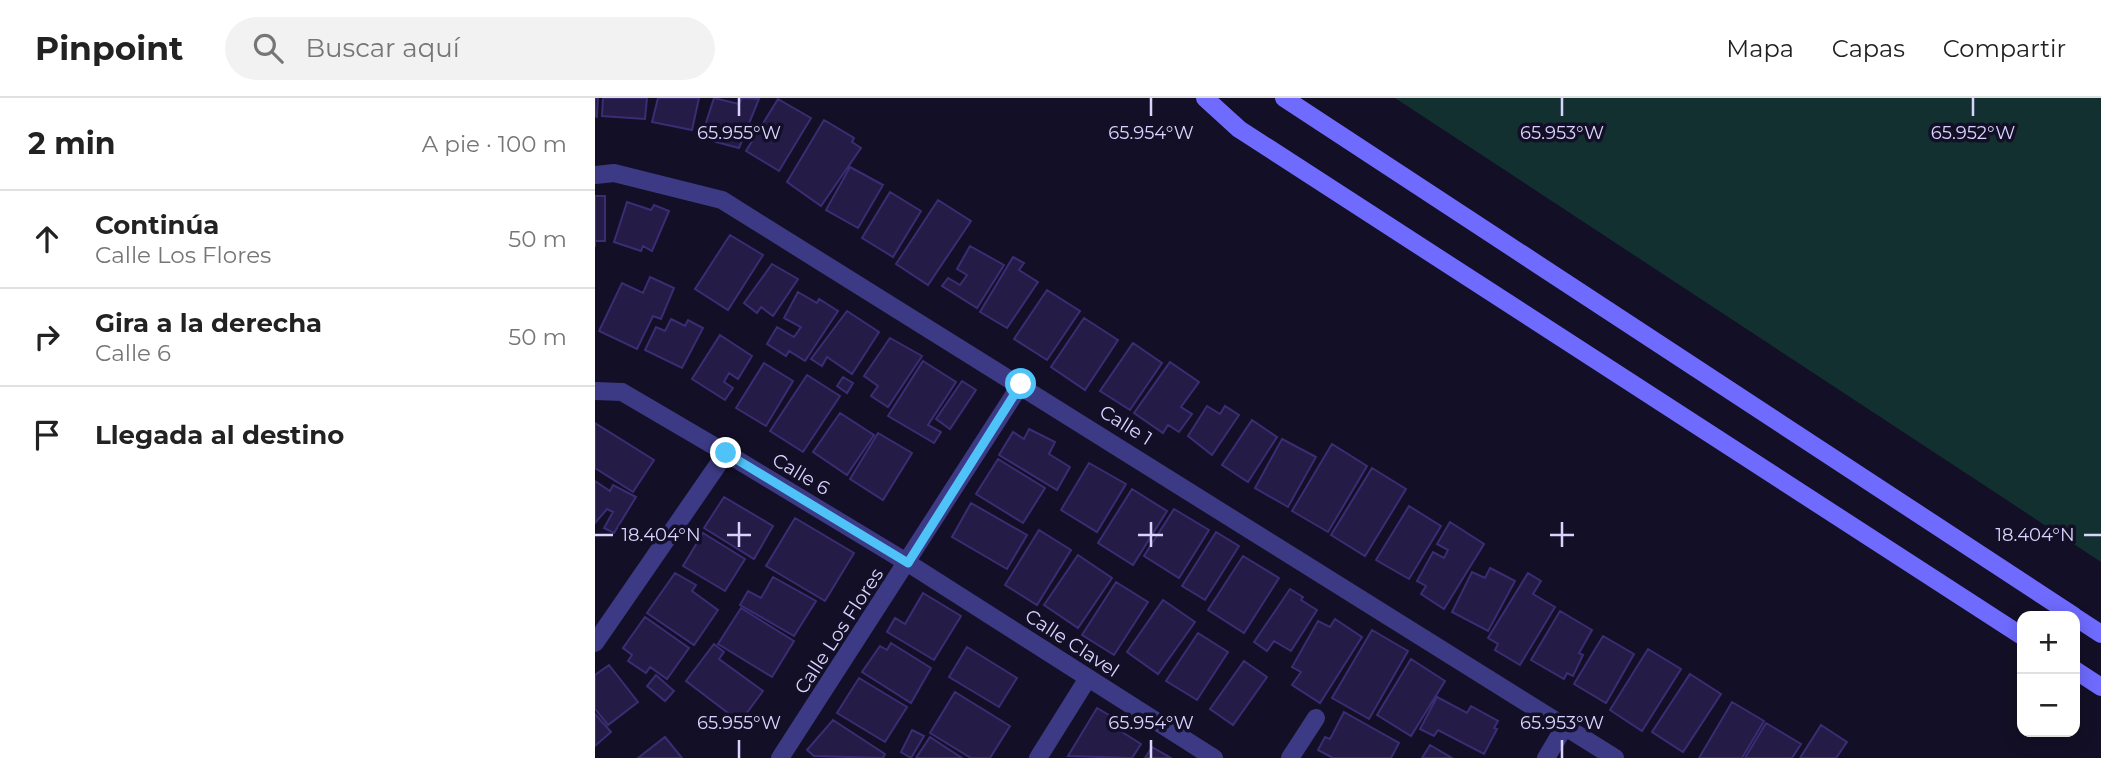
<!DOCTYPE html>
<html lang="es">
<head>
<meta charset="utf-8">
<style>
  :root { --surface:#fff; --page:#f2f2f2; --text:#222; --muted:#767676; --line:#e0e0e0 }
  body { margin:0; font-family:Montserrat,sans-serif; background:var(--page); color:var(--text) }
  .controls { position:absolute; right:21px; bottom:21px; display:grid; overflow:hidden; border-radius:14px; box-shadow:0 4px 18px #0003 }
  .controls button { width:63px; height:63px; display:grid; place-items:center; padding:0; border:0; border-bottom:2px solid var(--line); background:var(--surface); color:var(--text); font:35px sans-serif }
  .stop { position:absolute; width:21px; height:21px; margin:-16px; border:5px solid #4fc3f7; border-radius:50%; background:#fff }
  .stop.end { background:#4fc3f7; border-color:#fff; box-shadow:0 2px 7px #0008 }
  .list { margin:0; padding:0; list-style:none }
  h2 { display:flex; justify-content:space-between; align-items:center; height:91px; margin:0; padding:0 28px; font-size:30px }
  h2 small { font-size:23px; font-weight:400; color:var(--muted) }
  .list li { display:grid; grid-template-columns:46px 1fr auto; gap:21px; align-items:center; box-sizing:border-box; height:98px; padding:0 28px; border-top:2px solid var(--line) }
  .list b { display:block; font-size:26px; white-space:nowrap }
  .list p { margin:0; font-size:23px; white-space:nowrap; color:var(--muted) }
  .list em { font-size:23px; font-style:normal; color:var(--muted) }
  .icon { flex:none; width:38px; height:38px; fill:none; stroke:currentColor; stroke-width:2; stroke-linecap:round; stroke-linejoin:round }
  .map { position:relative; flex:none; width:1506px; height:660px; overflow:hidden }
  header { display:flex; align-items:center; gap:42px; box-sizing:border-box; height:98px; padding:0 35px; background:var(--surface); border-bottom:2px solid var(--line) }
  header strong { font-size:33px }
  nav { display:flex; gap:38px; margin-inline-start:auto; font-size:24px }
  .search { width:490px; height:63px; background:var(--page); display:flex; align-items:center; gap:18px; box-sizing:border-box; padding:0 24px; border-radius:38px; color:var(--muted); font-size:26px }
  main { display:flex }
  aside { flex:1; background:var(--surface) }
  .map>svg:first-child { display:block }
  .green { fill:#12302f }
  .building { fill:#241b47; stroke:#3b2d73; stroke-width:2 }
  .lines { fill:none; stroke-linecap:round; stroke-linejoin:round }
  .minor { stroke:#3d3a85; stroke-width:18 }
  .secondary { stroke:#6f6bff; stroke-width:18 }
  .route { stroke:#4fc3f7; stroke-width:9 }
  .ticks { fill:none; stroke:#d9d4ff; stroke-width:2.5 }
  .labels { text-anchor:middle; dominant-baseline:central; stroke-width:7; stroke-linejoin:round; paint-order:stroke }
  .street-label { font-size:19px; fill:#d9d4ff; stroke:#130f26 }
  .ticks-label { font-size:18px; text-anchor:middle; fill:#d9d4ff; stroke:#130f26; stroke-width:7; stroke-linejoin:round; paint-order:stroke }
</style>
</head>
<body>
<header>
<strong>Pinpoint</strong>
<div class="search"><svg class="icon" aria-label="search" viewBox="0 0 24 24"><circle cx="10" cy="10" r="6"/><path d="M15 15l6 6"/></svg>Buscar aquí</div>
<nav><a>Mapa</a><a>Capas</a><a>Compartir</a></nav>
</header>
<main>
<aside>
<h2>2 min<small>A pie · 100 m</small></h2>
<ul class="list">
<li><svg class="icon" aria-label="ahead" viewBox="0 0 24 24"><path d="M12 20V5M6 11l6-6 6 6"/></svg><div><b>Continúa</b><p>Calle Los Flores</p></div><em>50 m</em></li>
<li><svg class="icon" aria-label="right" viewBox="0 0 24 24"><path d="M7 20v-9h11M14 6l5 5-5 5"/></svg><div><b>Gira a la derecha</b><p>Calle 6</p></div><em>50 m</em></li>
<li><svg class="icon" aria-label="arrive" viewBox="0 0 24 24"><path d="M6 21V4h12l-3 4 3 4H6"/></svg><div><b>Llegada al destino</b></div></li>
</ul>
</aside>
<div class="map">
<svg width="1506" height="660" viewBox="0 0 1506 660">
  <rect width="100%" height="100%" fill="#130f26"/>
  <path class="green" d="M 800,0 L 1506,0 L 1506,464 Z"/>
  <path class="building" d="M 0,0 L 3,0 L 2,19 L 0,18 Z
    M 8,0 L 52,0 L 50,21 L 7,18 Z
    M 63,0 L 104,0 L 97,32 L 57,24 Z
    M 119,0 L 144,6 L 147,0 L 164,1 L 144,50 L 106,40 Z
    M 183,1 L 216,20 L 184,73 L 151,53 Z
    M 229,22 L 259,40 L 257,44 L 266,50 L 226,108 L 192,84 Z
    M 255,69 L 288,87 L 263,130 L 231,112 Z
    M 295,94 L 326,113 L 298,159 L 267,140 Z
    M 0,98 L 10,98 L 10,143 L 0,143 L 0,149 Z
    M 343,102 L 376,123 L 333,187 L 301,166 Z
    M 32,104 L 56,112 L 59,107 L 74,113 L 57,153 L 48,148 L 46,153 L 19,144 Z
    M 135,137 L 168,157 L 133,212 L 100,191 Z
    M 375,148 L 409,167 L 382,210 L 347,188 L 353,180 L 365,187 L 372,177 L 362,171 Z
    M 418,159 L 429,165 L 424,172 L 443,184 L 412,230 L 385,214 Z
    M 177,166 L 203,181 L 178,218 L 166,209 L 162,215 L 149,205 Z
    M 55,179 L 79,190 L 66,221 L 58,218 L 42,251 L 4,233 L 27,185 L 48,195 Z
    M 452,192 L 485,213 L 452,262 L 419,241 Z
    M 203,194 L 222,205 L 224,201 L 243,213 L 210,263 L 194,253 L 191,258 L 172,246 L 182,229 L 199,239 L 206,229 L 189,220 Z
    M 252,213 L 284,234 L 257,276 L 232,259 L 227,268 L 216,261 Z
    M 489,220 L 523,242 L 490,292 L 456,269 Z
    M 76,221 L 90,228 L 93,222 L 108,230 L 87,270 L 50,252 L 61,229 L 70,233 Z
    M 125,237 L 157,258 L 143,281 L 134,275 L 129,284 L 138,290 L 130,302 L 97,281 Z
    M 295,240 L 327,258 L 293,309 L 276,298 L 283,288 L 269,278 Z
    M 538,245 L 567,265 L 535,312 L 505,293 Z
    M 328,263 L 361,284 L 333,327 L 346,334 L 339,345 L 293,318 Z
    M 575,264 L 604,284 L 586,309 L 597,316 L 584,334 L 573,327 L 568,335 L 539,315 Z
    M 169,265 L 198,283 L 171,328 L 141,310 Z
    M 212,277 L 245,298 L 208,354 L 175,333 Z
    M 248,279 L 258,285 L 252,295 L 242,288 Z
    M 367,283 L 381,292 L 355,331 L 341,321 Z
    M 612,308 L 625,316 L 630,308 L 644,317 L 617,357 L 593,338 Z
    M 245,315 L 279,337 L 252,377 L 218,354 Z
    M 657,322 L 682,339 L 653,384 L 627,367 Z
    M 0,325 L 59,362 L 38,394 L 0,370 Z
    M 434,331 L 460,344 L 454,356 L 475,369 L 462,392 L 404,357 L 418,334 L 429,341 Z
    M 283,335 L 317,355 L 288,402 L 255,381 Z
    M 687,341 L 721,359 L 693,409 L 660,390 Z
    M 737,346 L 772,368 L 733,434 L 697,413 Z
    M 403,361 L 450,390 L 428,425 L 381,396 Z
    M 494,365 L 531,386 L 502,434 L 466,412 Z
    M 777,370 L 811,391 L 770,458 L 736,437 Z
    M 0,383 L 15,393 L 18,387 L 41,399 L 19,435 L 9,430 L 18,414 L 12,411 L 0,425 Z
    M 537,391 L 572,413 L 538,467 L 503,445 Z
    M 129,399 L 178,428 L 159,461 L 109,430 Z
    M 376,405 L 432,437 L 412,471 L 357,439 Z
    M 814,408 L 846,428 L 814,481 L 781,462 Z
    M 579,411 L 614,432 L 584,480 L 549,458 Z
    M 200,420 L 259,455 L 230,503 L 171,468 Z
    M 855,424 L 889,446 L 849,511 L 826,496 L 831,488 L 822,483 L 838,454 L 849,460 L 853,452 L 842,446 Z
    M 444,432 L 476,452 L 442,507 L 410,487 Z
    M 621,434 L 644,448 L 610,502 L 587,488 Z
    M 108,435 L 150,461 L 130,493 L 88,468 Z
    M 483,457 L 517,480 L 483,530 L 449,507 Z
    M 648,458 L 684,480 L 649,535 L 613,512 Z
    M 895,470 L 920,483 L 893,533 L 857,514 L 877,474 L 890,480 Z
    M 80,475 L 101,487 L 97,493 L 123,512 L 99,547 L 52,515 Z
    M 933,475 L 946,483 L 938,496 L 960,509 L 925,567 L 900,552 L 903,546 L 893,540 Z
    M 178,479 L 221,503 L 199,538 L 145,507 L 153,493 L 166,500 Z
    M 521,484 L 553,504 L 519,557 L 487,537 Z
    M 695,491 L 708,499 L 706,502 L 722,512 L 696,553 L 679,543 L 672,553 L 659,544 Z
    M 328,495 L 366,518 L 339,562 L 292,534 L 300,520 L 310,526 Z
    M 568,502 L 600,524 L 563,576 L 532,554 Z
    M 146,510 L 199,543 L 177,579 L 123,546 Z
    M 965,513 L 997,532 L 984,555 L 988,557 L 978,578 L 972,575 L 969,581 L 936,562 Z
    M 50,519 L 94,550 L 72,581 L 55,569 L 51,575 L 33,563 L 37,557 L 28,550 Z
    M 740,521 L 767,539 L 725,605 L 697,587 L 706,574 L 697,569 L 723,523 L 735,529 Z
    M 777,532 L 813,553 L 774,621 L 737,600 Z
    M 603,535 L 633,554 L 602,602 L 571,583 Z
    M 1008,538 L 1039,556 L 1011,605 L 979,586 Z
    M 296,545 L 336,570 L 316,605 L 267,574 L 285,548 L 292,552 Z
    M 119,546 L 129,554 L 124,561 L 168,593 L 145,624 L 91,583 Z
    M 372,549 L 422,580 L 404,609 L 354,579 Z
    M 1053,551 L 1086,571 L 1047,633 L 1015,612 Z
    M 816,561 L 850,583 L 816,638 L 782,617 Z
    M 649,563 L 672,579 L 638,627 L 615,611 Z
    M 14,567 L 43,604 L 13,627 L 0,611 L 0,577 Z
    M 1095,576 L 1126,596 L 1088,654 L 1057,634 Z
    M 61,577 L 79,593 L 70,603 L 52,588 Z
    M 264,580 L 312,609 L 290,644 L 242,615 Z
    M 360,594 L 415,628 L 395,660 L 376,660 L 335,635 Z
    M 842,599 L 872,615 L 876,608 L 903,623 L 899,630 L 902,631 L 889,656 L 843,632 L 839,638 L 825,631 Z
    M 1137,604 L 1169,623 L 1147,660 L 1104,660 Z
    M 502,610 L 531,627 L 527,634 L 546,646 L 537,660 L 473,658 Z
    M 749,614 L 804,645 L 796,660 L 738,660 L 723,652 L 730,639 L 735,641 Z
    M 0,616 L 16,634 L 0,648 Z
    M 238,622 L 290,656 L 288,660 L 219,658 L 212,652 Z
    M 1171,625 L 1206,646 L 1197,660 L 1150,660 Z
    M 1226,627 L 1252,644 L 1241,660 L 1205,660 Z
    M 317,632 L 329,638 L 316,660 L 306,654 Z
    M 70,639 L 87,660 L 43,660 Z
    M 335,639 L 367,660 L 321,660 Z
    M 835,647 L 857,660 L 827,660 Z
    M 557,649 L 576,660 L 550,660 Z"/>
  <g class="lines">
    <path class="minor" d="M 0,77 L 19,75 L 127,102 L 1020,660
      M 0,293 L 27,294 L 131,355 L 313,465 L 619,660
      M 0,545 L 131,355
      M 185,660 L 426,286
      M 443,660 L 493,580
      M 695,660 L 721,620
      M 951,660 L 970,628"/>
    <path class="secondary" d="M 610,0 L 644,31 L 1427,538
      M 689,0 L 1479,518
      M 1480,519 L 1506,536
      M 1480,572 L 1506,589"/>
  </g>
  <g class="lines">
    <path class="route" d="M 131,355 L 313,465 L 426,286"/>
  </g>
  <path class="ticks" d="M 144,0 L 144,18M 556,0 L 556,18M 967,0 L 967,18M 1378,0 L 1378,18M 144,424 L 144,449M 556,424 L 556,449M 967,424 L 967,449M 0,437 L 18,437M 132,437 L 156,437M 543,437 L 568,437M 955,437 L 979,437M 1489,437 L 1506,437M 144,642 L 144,660M 556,642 L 556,660M 967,642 L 967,660"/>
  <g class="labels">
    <g class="street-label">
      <text transform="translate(531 327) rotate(32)">Calle 1</text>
      <text transform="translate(206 376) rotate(31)">Calle 6</text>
      <text transform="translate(244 533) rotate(-57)">Calle Los Flores</text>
      <text transform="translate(477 545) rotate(33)">Calle Clavel</text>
    </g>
  </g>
  <g class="ticks-label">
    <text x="144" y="41">65.955°W</text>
    <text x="556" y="41">65.954°W</text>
    <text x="967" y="41">65.953°W</text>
    <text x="1378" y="41">65.952°W</text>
    <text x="66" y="443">18.404°N</text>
    <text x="1440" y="443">18.404°N</text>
    <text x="144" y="631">65.955°W</text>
    <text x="556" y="631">65.954°W</text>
    <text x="967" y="631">65.953°W</text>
  </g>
</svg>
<div class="controls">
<button>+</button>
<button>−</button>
</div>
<div class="stop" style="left:426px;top:286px"></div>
<div class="stop end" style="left:131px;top:355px"></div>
</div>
</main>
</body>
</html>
